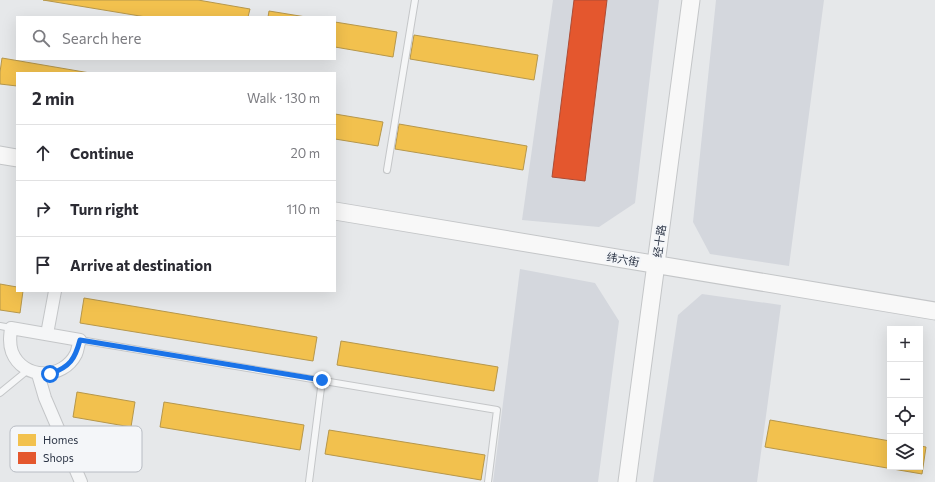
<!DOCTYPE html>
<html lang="en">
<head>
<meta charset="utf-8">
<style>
  :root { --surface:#fff; --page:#f2f2f3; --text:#2b2b33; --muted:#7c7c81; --line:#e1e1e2 }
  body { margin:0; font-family:Commissioner,"Noto Sans SC",sans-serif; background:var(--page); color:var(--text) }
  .controls { position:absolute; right:12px; bottom:12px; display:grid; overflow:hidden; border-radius:0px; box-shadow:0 4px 16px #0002 }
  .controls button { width:36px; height:36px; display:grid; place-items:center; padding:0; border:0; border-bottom:1px solid var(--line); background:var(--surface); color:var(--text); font:20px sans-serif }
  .stop { position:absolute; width:12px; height:12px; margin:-9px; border:3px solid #1a73e8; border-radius:50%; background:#fff }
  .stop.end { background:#1a73e8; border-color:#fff; box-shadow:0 1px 4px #0008 }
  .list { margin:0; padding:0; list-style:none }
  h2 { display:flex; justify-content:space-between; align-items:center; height:52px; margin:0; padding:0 16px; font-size:17px }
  h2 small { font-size:13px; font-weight:400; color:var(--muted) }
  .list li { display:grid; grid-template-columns:26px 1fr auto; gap:12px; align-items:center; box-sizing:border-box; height:56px; padding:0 16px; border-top:1px solid var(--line) }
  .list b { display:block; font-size:15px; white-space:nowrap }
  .list em { font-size:13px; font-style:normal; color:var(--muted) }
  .icon { flex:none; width:22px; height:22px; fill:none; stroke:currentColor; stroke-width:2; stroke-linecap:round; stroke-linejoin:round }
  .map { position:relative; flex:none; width:935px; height:482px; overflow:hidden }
  .search { position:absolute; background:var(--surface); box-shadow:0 4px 16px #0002; left:16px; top:16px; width:320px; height:44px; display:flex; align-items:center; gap:10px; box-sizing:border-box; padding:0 14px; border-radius:0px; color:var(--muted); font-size:15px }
  .panel { position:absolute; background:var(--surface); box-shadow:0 4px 16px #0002; left:16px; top:72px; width:320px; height:220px; border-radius:0px }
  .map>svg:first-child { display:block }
  .built { fill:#d4d7dd }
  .homes { fill:#f2c14e; stroke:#b6974b }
  .shops { fill:#e4572e; stroke:#ac4c35 }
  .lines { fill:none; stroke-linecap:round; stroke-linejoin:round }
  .lane-casing { stroke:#c4c6c8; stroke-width:8 }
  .street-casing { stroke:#c4c6c8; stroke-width:14 }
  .secondary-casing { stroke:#c4c6c8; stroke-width:19 }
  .lane { stroke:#f5f6f7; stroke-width:6 }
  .street { stroke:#f5f6f7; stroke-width:12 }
  .secondary { stroke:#f8f8f8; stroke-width:17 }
  .route { stroke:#1a73e8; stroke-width:5 }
  .labels { text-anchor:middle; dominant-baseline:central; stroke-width:4; stroke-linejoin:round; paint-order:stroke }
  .street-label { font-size:11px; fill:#2b3445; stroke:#f4f6f9 }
  .key { fill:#f4f6f9; stroke:#b8bcc3; stroke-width:1 }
  .key-label { font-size:11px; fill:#2b3445 }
</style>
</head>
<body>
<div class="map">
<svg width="935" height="482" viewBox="0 0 935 482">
  <rect width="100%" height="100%" fill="#e6e8ea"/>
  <path class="built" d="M 553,0 L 659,0 L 635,203 L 599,227 L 522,220 Z
    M 716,0 L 824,0 L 789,266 L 710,254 L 693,222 Z
    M 520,269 L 595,283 L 619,321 L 598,482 L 493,482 Z
    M 702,294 L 781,305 L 757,482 L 653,482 L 678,315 Z"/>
  <path class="homes" d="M 43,0 L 198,0 L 250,9 L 248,17 L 146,17 Z
    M 269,11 L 306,17 L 268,17 Z
    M 335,22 L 397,32 L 393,57 L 335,47 Z
    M 414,35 L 538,55 L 534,80 L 410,59 Z
    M 2,58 L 90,73 L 17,73 L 17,86 L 0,84 L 0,72 Z
    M 335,114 L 383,122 L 378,146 L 335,139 Z
    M 399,124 L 527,146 L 523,170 L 395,149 Z
    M 0,284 L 17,287 L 17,291 L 23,291 L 20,313 L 0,310 Z
    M 84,298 L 317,337 L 313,361 L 80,323 Z
    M 341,341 L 498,367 L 494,391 L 337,365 Z
    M 77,392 L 135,402 L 131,427 L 73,417 Z
    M 164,402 L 304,425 L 300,450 L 160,427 Z
    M 770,420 L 890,441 L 890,467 L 920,467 L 920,446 L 926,447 L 922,474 L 765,447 Z
    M 329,430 L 485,455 L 481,480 L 325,454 Z"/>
  <path class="shops" d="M 574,0 L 607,0 L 585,181 L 552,177 Z"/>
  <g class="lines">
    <defs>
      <path id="lane" d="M 387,170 L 415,0
        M 0,326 L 11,328
        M 80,340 L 497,410 L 488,482
        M 0,393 L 28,370
        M 309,482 L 322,380"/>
      <path id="street" d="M 11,328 L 80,340 C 78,344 78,350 76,354 C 63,380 23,380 12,352 C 9,344 10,336 11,328 Z
        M 47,334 L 55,291
        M 38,374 L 45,398 L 81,482"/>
      <path id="secondary" d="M 0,155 L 17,158
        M 335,211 L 935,311
        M 627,482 L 691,0"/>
    </defs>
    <use href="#lane" class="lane-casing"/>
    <use href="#street" class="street-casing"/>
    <use href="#secondary" class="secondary-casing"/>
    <use href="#lane" class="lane"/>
    <use href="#street" class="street"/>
    <use href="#secondary" class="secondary"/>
  </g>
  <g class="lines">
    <path class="route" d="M 50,374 C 70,367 75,359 80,340 L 322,380"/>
  </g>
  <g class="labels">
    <g class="street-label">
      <text transform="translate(659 241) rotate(-82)">经十路</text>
      <text transform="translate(623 259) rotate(10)">纬六街</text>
    </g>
  </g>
  <rect x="10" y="426" width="132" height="46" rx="6" class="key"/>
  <rect x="18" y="434" width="18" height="12" fill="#f2c14e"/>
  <rect x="18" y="452" width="18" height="12" fill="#e4572e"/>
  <g class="key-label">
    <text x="43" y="444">Homes</text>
    <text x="43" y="462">Shops</text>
  </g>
</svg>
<div class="controls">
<button>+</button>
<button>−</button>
<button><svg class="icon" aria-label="locate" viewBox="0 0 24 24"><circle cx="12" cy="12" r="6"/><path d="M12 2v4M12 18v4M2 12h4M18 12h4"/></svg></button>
<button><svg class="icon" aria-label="layers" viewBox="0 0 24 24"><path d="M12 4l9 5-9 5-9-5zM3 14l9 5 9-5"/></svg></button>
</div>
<div class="stop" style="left:50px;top:374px"></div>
<div class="stop end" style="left:322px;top:380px"></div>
<div class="search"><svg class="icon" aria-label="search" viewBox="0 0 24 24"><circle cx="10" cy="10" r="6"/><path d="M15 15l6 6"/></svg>Search here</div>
<section class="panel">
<h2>2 min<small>Walk · 130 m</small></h2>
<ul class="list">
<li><svg class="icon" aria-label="ahead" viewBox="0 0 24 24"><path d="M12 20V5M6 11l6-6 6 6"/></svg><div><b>Continue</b></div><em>20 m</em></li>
<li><svg class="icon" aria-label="right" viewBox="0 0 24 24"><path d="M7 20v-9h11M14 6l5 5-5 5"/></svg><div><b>Turn right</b></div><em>110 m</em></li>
<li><svg class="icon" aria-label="arrive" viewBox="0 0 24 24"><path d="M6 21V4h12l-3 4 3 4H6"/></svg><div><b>Arrive at destination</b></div></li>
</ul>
</section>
</div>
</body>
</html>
